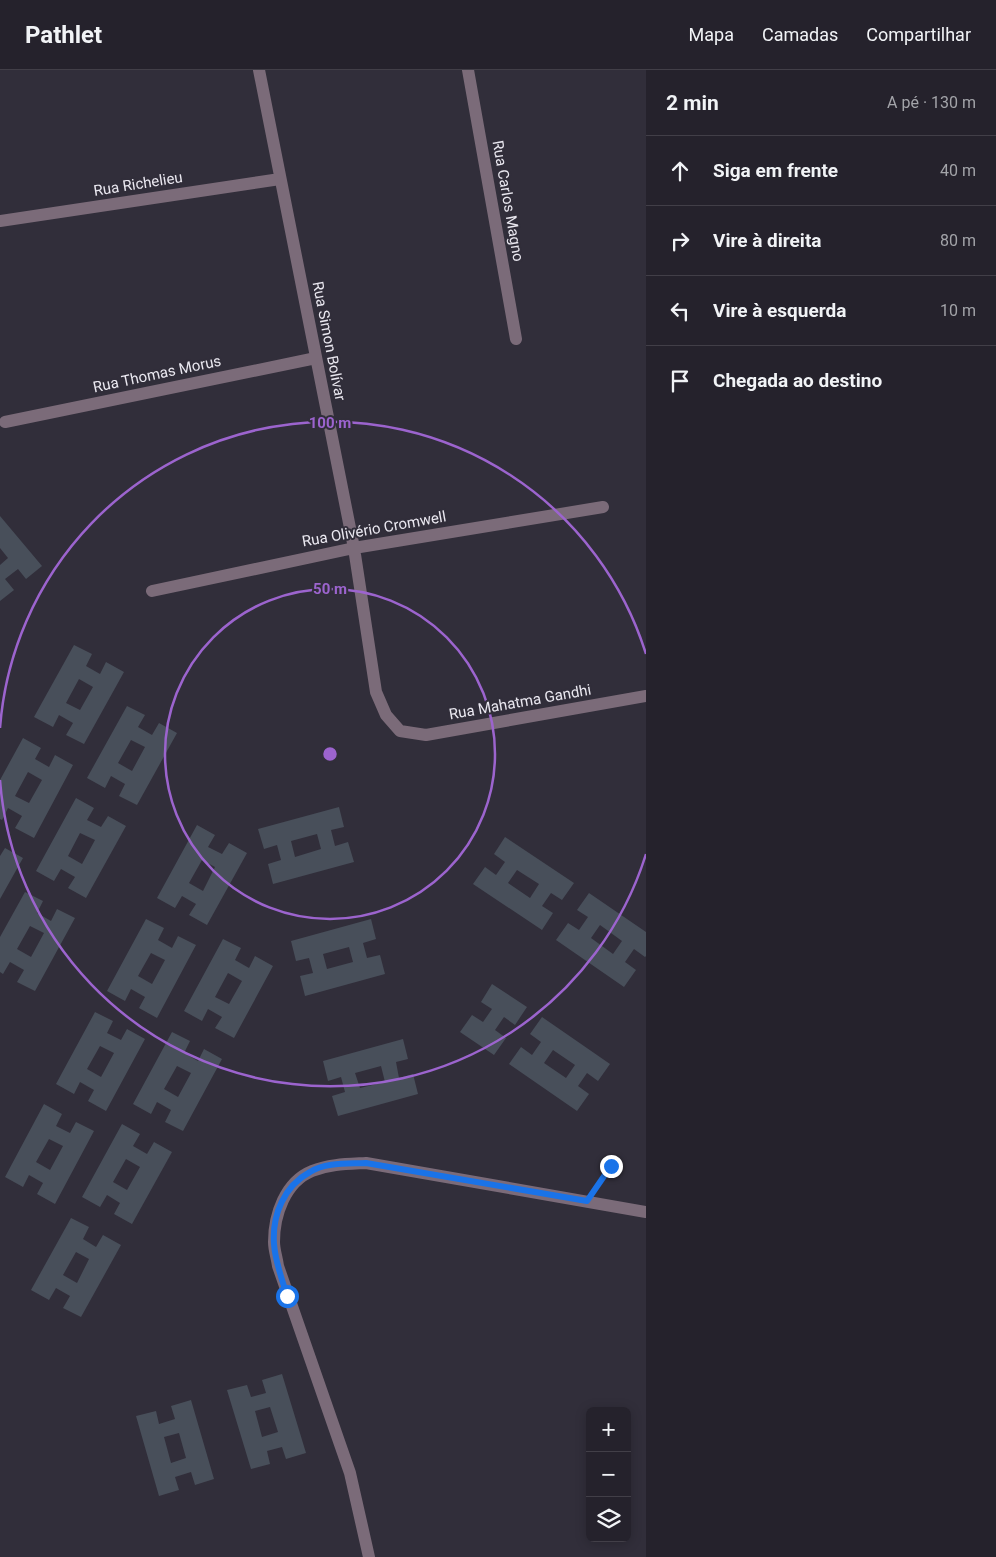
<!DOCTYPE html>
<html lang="pt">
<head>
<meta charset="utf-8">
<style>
  :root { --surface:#25222c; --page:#312f38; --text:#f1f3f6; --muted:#a3a4a9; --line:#423f48 }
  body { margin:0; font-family:Roboto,sans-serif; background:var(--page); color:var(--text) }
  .controls { position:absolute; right:15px; bottom:15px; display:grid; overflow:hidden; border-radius:8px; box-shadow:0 2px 12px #0003 }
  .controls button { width:45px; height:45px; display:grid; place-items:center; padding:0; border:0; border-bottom:1px solid var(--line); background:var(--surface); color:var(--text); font:25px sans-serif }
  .stop { position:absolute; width:15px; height:15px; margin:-11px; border:4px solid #1a73e8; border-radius:50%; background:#fff }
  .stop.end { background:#1a73e8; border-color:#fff; box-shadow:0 1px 5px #0008 }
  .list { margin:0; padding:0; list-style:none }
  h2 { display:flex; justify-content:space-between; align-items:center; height:65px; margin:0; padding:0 20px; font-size:21px }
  h2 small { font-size:16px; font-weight:400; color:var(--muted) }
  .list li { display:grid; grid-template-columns:32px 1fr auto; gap:15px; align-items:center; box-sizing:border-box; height:70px; padding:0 20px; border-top:1px solid var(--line) }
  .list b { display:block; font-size:19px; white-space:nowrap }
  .list em { font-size:16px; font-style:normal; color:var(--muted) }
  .icon { flex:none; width:28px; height:28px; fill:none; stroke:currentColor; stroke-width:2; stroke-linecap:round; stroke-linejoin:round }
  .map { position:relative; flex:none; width:646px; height:1487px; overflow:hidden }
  header { display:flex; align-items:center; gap:30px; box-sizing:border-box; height:70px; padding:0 25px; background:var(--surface); border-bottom:1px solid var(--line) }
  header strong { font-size:24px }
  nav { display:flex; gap:28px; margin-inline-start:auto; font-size:18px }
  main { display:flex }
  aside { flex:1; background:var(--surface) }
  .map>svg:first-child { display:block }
  .building { fill:#484f5a; fill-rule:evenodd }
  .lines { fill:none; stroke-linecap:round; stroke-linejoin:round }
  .path { stroke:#908e98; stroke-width:3; stroke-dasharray:2.5 2.5; stroke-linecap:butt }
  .minor { stroke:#7b6b79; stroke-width:12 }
  .route { stroke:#1a73e8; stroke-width:6 }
  .ring { fill:none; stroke:#9c64ce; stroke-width:2.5 }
  .labels { text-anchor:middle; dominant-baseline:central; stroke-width:4; stroke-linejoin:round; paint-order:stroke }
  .street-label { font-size:15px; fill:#eae8f0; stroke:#312e3a }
  .centre { fill:#9c64ce; stroke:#312e3a; stroke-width:2.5 }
  .ring-label { font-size:15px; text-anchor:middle; font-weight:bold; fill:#9c64ce; stroke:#312e3a; stroke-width:4; stroke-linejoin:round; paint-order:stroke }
</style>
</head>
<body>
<header>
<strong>Pathlet</strong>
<nav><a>Mapa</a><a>Camadas</a><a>Compartilhar</a></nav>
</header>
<main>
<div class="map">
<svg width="646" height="1487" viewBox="0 0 646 1487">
  <rect width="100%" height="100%" fill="#312e3a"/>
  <path class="building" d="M 0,446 L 42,496 L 26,509 L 18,499 L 5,509 L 14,520 L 0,531 L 0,495 L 8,488 L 0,478 Z
    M 74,575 L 92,584 L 86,596 L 100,604 L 106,592 L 124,602 L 84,674 L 66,665 L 73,653 L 59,645 L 53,657 L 34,647 ZM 79,609 L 93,617 L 80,640 L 66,633 Z
    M 127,636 L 145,645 L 138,657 L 152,665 L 159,653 L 177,663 L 137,735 L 119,726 L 125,714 L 111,706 L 105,718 L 87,708 ZM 131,670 L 145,677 L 132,701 L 118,693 Z
    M 23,668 L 41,678 L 35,689 L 49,697 L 55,685 L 73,695 L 34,768 L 15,758 L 22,746 L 8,738 L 2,750 L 0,749 L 0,710 ZM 28,702 L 42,710 L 29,733 L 15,726 Z
    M 76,728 L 94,738 L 87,750 L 101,757 L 108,746 L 126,756 L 86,828 L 68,818 L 75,807 L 61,799 L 54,811 L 36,801 ZM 80,763 L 95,770 L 82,794 L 68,786 Z
    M 339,737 L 344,757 L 331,760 L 335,776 L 348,772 L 354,792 L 273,814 L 268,794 L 281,790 L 277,775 L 264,779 L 258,759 ZM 317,764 L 321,779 L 295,787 L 291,771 Z
    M 197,755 L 215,765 L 208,777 L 222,784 L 229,773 L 247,783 L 207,855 L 189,845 L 196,834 L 182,826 L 175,838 L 157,828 ZM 202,790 L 215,797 L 203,821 L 189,813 Z
    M 505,767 L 574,813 L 562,830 L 551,823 L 542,836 L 553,843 L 542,860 L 473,814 L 485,797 L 496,805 L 505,792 L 494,784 ZM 517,800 L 539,814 L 530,828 L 508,813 Z
    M 5,778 L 23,788 L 0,829 L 0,786 Z
    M 25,822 L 43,831 L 37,843 L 51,851 L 57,839 L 75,848 L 35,921 L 17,912 L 24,900 L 10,892 L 3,904 L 0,902 L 0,867 ZM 30,856 L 44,863 L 31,887 L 17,879 Z
    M 589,823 L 646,862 L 646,886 L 645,887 L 634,879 L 625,892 L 636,900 L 624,917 L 556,870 L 568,853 L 579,860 L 588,847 L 577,840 ZM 600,855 L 622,871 L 613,884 L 591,868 Z
    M 146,849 L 164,858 L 158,870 L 172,878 L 178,866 L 196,875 L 157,948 L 139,938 L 145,927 L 131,919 L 125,931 L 107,921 ZM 151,883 L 165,890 L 152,914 L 138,906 Z
    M 371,849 L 376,869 L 363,873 L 367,888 L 380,885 L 385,904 L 305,926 L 300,906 L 313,903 L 309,888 L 296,891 L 291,871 ZM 349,877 L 353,892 L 327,899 L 323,884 Z
    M 223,869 L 241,878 L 235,890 L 249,898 L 255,886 L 273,896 L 234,968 L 215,958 L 222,947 L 208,939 L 202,951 L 184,941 ZM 228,903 L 242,911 L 229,934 L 215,927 Z
    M 492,914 L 527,937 L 515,955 L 504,947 L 495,960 L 506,968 L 494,985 L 460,962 L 472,945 L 483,952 L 492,939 L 481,932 Z
    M 95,942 L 113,951 L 107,963 L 121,970 L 127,959 L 145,969 L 106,1041 L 88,1031 L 94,1020 L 80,1012 L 74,1024 L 56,1014 ZM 100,976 L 114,983 L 101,1007 L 87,999 Z
    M 542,947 L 610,994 L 598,1011 L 587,1003 L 578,1016 L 589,1024 L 577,1041 L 509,994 L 521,977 L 532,985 L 541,972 L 530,964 ZM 553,980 L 575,995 L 566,1008 L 544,993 Z
    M 172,962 L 190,971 L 184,983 L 198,991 L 204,979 L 222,989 L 183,1061 L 165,1052 L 171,1040 L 157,1032 L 151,1044 L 133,1034 ZM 177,996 L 191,1003 L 178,1027 L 164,1019 Z
    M 403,969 L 408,989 L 396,992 L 399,1008 L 413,1004 L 418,1024 L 338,1046 L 332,1026 L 345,1022 L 341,1007 L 328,1011 L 323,991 ZM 381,996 L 385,1012 L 360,1018 L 355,1003 Z
    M 44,1034 L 62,1044 L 56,1056 L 70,1063 L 76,1052 L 94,1061 L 55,1134 L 37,1124 L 43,1113 L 29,1105 L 23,1117 L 5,1107 ZM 49,1069 L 63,1076 L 50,1100 L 36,1092 Z
    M 122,1054 L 140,1064 L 133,1076 L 147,1084 L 154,1072 L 172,1082 L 132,1154 L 114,1144 L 120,1133 L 107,1125 L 100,1137 L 82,1127 ZM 126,1089 L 140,1097 L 127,1120 L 113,1112 Z
    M 71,1148 L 89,1157 L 83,1169 L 96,1177 L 103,1165 L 121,1175 L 81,1247 L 63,1238 L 70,1226 L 56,1218 L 49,1230 L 31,1220 ZM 76,1182 L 89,1189 L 77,1213 L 63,1205 Z
    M 282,1304 L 306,1383 L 286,1389 L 282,1377 L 267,1381 L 270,1394 L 251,1399 L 227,1320 L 247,1315 L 251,1327 L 266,1323 L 262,1310 ZM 270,1337 L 278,1362 L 262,1367 L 255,1341 Z
    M 191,1330 L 214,1409 L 195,1415 L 191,1402 L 175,1407 L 179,1420 L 159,1426 L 136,1346 L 156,1341 L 159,1354 L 175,1349 L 171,1336 ZM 179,1363 L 186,1388 L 171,1393 L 164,1367 Z"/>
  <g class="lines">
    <path class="path" d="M 598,1116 L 611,1096"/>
    <path class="minor" d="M 259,0 L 354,478 L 376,622 L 386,645 L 400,661 L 426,665 L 646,626
      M 468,0 L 516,269
      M 0,151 L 280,109
      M 5,352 L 316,288
      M 152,521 L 354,478 L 603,437
      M 369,1487 L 350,1403 L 278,1196 C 277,1188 274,1180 274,1172 C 274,1145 285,1112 312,1101 C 330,1094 348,1094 366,1093 L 646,1142"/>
  </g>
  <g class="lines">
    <path class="route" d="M 287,1226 C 282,1209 275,1191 274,1174 C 272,1145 284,1116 310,1102 C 326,1092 348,1094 366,1093 L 587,1131 L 611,1096"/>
  </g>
  <g class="ring">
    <circle cx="330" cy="684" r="165"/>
    <path d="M646 784A331 331 0 0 1 0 710M0 658A331 331 0 0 1 646 584"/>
  </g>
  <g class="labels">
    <g class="street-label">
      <text transform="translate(138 114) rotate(-9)">Rua Richelieu</text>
      <text transform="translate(508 131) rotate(80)">Rua Carlos Magno</text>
      <text transform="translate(329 271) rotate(79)">Rua Simon Bolívar</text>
      <text transform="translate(157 304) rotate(-12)">Rua Thomas Morus</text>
      <text transform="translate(374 459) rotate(-10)">Rua Olivério Cromwell</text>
      <text transform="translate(520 632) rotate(-10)">Rua Mahatma Gandhi</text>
    </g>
  </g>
  <circle cx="330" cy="684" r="8" class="centre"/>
  <g class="ring-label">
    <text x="330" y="358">100 m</text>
    <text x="330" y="524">50 m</text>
  </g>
</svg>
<div class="controls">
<button>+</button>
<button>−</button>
<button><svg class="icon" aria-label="layers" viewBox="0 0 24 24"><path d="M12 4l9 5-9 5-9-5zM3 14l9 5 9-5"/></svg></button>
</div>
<div class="stop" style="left:287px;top:1226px"></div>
<div class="stop end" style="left:611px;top:1096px"></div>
</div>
<aside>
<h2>2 min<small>A pé · 130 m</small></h2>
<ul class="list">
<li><svg class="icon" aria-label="ahead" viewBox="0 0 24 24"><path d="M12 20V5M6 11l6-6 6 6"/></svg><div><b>Siga em frente</b></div><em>40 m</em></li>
<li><svg class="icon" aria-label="right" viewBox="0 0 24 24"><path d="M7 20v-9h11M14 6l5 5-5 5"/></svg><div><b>Vire à direita</b></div><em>80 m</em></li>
<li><svg class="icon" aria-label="left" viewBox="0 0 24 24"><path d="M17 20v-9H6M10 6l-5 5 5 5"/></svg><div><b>Vire à esquerda</b></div><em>10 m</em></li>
<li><svg class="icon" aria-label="arrive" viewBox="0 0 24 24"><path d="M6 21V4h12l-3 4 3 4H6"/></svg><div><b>Chegada ao destino</b></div></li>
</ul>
</aside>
</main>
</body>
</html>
